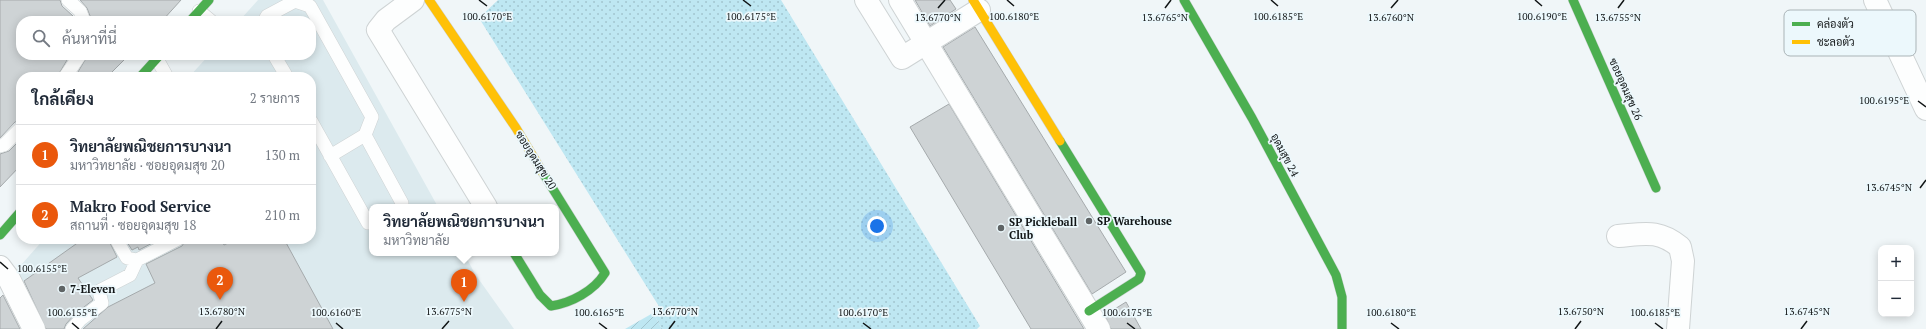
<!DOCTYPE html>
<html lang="th">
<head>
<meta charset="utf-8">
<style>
  :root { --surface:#fff; --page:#f2f2f3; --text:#1f2937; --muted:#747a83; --line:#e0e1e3; --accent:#ea580c }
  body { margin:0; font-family:"PT Serif",Sarabun,serif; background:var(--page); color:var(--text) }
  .controls { position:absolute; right:12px; bottom:12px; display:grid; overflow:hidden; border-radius:8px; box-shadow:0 2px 10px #0003 }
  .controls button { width:36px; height:36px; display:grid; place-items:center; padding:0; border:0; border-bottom:1px solid var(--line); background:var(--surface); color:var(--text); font:20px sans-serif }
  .you { position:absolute; left:877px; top:226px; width:14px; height:14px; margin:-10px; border:3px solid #fff; border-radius:50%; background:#1a73e8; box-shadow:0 0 0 6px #1a73e833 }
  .badge { display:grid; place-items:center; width:26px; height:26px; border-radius:50%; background:var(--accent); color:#fff; font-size:13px; font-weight:700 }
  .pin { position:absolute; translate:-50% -33px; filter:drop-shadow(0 1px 2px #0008) }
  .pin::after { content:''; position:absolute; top:21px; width:14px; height:12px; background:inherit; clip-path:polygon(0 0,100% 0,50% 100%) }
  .popup { position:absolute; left:369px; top:204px; width:190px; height:52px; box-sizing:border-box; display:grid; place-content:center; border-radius:8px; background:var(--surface); filter:drop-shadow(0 1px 3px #0005); font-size:13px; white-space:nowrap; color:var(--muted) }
  .popup b { font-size:15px; color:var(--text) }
  .popup::after { content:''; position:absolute; left:50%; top:100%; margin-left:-8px; border:8px solid transparent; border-top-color:var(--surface) }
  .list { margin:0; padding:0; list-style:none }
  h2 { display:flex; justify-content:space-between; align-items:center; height:52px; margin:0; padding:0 16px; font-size:17px }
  h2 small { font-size:13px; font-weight:400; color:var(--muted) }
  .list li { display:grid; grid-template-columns:26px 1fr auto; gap:12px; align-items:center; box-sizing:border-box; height:60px; padding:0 16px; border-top:1px solid var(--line) }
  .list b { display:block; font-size:15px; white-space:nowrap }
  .list p { margin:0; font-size:13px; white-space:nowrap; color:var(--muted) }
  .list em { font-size:13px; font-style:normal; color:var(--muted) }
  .icon { flex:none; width:22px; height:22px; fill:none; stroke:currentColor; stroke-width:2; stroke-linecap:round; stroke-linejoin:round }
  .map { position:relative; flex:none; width:1926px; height:329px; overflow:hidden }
  .search { position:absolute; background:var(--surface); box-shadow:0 2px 10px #0003; left:16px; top:16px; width:300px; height:44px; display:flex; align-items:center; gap:10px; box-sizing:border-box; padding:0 14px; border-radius:16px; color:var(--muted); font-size:15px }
  .panel { position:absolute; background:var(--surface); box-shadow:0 2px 10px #0003; left:16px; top:72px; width:300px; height:172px; border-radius:16px }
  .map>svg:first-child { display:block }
  .built { fill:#dceaee }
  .grass { fill:url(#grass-dots) }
  .garden { fill:url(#garden-furrows) }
  .building { fill:#ced3d5; stroke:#a5aaac }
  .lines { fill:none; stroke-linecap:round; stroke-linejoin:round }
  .lane-casing { stroke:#ced3d4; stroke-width:14 }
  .street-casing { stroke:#ced3d4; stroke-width:24 }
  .fast-casing { stroke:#ced3d4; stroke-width:10 }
  .slow-casing { stroke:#ced3d4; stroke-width:10 }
  .lane { stroke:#fdfefe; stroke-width:13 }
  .street { stroke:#fdfefe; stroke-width:22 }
  .fast { stroke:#4caf50; stroke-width:9 }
  .slow { stroke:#ffc107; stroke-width:9 }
  .ticks { fill:none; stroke:#111516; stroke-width:1.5 }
  .poi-dot { fill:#5f6465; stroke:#ecf8fc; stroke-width:1.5 }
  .labels { text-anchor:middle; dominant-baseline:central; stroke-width:3.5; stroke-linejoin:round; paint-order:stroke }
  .street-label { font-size:11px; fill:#111516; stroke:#ecf8fc }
  .poi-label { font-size:11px; font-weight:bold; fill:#111516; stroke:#ecf8fc; text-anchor:start }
  .key { fill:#ecf8fc; stroke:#aab4b7; stroke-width:1 }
  .key-label { font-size:11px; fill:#111516 }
  .ticks-label { font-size:10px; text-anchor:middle; fill:#111516; stroke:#ecf8fc; stroke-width:3.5; stroke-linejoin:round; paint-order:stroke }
</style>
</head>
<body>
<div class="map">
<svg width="1926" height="329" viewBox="0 0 1926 329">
  <defs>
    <pattern id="grass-dots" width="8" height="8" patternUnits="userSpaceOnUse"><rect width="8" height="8" fill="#bee7f2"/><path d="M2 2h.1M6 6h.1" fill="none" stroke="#a2c5cf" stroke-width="1.8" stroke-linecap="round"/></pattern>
    <pattern id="garden-furrows" width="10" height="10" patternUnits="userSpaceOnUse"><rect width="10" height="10" fill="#bee7f2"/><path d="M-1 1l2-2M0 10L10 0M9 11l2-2" fill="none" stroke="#a2c5cf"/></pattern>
  </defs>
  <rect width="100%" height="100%" fill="#f0f6f8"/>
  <path class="built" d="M 258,0 L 323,0 L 438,207 L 372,207 L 372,253 L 464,253 L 475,274 L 514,329 L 39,329 L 14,273 L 44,239 L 311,239 L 311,77 L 189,77 L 209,55 L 311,55 L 311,21 L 239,21 Z"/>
  <path class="grass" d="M 498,0 L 781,0 L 980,326 L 977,329 L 662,329 L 653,313 L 660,308 L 479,18 Z"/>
  <path class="garden" d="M 653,313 L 662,329 L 625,329 Z"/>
  <path class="building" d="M 0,0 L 60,0 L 62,6 L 73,16 L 75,21 L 21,21 L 21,55 L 70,55 L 57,77 L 21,77 L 21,120 L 15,122 L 0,138 Z
    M 80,0 L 181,0 L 162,21 L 92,21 L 87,8 Z
    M 915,0 L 950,0 L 956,9 L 930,26 Z
    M 975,27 L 1126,272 L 1092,294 L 943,47 Z
    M 88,55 L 129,55 L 107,77 L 75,77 Z
    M 949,104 L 1084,329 L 1031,329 L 910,127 Z
    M 21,139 L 21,165 L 0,187 L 0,154 L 9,151 Z
    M 83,239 L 108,239 L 117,257 L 78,278 L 93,300 L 75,314 L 66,324 L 64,329 L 46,329 L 24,281 Z
    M 125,239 L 160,239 L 139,250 L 138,247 L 132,250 Z
    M 186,239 L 220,239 L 224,245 L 236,239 L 284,239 L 333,329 L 83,329 L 108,307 L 155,283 L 146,264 L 182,246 Z
    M 3,295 L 20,329 L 0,329 L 0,298 Z
    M 1126,302 L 1141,329 L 1111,329 L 1105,315 Z"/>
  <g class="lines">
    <defs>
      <path id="lane" d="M 68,0 L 80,11 L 84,21
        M 199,11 L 211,21
        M 264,21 L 267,16 L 295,1 L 310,6 L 372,117 L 365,135 L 402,203
        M 274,55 L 287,77
        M 157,59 L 167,77
        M 65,77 L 80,55
        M 311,121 L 368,223
        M 0,146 L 4,145 L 21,128
        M 330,156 L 365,135
        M 116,239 L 127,258 L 137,260 L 178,239
        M 72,329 L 81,319 L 102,303 L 99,291 L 130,275 L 137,260"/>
      <path id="street" d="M 413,0 L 386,20 L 378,30 L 486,207
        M 866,0 L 902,58 L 979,10
        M 900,0 L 1099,329
        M 1875,0 L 1926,109
        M 1618,236 C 1644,234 1658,229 1680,247 L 1683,261 L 1678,329
        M 0,267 L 9,279 L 34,329"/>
      <path id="fast" d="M 1184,0 L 1252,118 L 1336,275 L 1342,297 L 1342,329
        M 1573,0 L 1656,188
        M 190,21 L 209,0
        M 140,77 L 160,55
        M 1060,141 L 1141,273 L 1139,279 L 1089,311
        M 0,235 L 21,211
        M 514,253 L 540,295 L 551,306 C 571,303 594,291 605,273 L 543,173"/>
      <path id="slow" d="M 429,0 L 516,128 L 543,173
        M 973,0 L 1060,141"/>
    </defs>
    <use href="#lane" class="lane-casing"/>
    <use href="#street" class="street-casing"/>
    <use href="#fast" class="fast-casing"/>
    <use href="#slow" class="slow-casing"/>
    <use href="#lane" class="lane"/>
    <use href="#street" class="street"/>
    <use href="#fast" class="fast"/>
    <use href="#slow" class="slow"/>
  </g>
  <path class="ticks" d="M 479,0 L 487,6M 743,0 L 751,6M 1007,0 L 1014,6M 1271,0 L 1278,6M 1535,0 L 1542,6M 938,8 L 945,0M 1165,8 L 1171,0M 1391,8 L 1398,0M 1618,8 L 1624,0M 1918,101 L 1926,107M 1920,188 L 1926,180M 0,262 L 8,269M 72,323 L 79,329M 336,323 L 343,329M 599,323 L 607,329M 863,323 L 871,329M 1127,323 L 1135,329M 1391,323 L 1399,329M 1655,323 L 1663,329M 216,329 L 222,321M 442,329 L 449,321M 669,329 L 675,321M 1575,329 L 1581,321M 1801,329 L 1807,321"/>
  <g class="poi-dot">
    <circle cx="1089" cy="221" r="4"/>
    <circle cx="1001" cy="228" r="4"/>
    <circle cx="62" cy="289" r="4"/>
  </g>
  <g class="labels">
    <g class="street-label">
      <text transform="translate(1626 89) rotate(66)">ซอยอุดมสุข 26</text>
      <text transform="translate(1285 155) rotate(62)">อุดมสุข 24</text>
      <text transform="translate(536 160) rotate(58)">ซอยอุดมสุข 20</text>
    </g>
    <g class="poi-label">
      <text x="1097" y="221">SP Warehouse</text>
      <text x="1009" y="222">SP Pickleball<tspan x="1009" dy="13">Club</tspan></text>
      <text x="70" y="289">7-Eleven</text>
    </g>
  </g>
  <rect x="1784" y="10" width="132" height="46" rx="6" class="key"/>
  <rect x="1792" y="22" width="18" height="4" fill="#4caf50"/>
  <rect x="1792" y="40" width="18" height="4" fill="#ffc107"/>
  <g class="key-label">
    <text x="1817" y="28">คล่องตัว</text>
    <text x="1817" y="46">ชะลอตัว</text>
  </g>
  <g class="ticks-label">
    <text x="1014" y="20">100.6180°E</text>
    <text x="1278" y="20">100.6185°E</text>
    <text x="487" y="20">100.6170°E</text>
    <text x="751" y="20">100.6175°E</text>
    <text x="1542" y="20">100.6190°E</text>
    <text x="938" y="21">13.6770°N</text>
    <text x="1165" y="21">13.6765°N</text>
    <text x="1391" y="21">13.6760°N</text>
    <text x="1618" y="21">13.6755°N</text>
    <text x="1884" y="104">100.6195°E</text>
    <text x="1889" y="191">13.6745°N</text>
    <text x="42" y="272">100.6155°E</text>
    <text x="222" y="315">13.6780°N</text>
    <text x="449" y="315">13.6775°N</text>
    <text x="675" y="315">13.6770°N</text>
    <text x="1581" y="315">13.6750°N</text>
    <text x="1807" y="315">13.6745°N</text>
    <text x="72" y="316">100.6155°E</text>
    <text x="336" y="316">100.6160°E</text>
    <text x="599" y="316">100.6165°E</text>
    <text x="863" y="316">100.6170°E</text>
    <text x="1127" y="316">100.6175°E</text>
    <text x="1391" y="316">100.6180°E</text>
    <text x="1655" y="316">100.6185°E</text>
  </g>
</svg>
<div class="controls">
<button>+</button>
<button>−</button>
</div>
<div class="you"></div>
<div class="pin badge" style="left:464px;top:302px">1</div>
<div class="popup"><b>วิทยาลัยพณิชยการบางนา</b>มหาวิทยาลัย</div>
<div class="pin badge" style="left:220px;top:300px">2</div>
<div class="search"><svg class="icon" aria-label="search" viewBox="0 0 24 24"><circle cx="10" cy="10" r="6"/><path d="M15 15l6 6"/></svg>ค้นหาที่นี่</div>
<section class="panel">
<h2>ใกล้เคียง<small>2 รายการ</small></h2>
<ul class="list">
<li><span class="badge">1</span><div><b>วิทยาลัยพณิชยการบางนา</b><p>มหาวิทยาลัย · ซอยอุดมสุข 20</p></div><em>130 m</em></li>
<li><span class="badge">2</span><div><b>Makro Food Service</b><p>สถานที่ · ซอยอุดมสุข 18</p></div><em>210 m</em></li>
</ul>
</section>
</div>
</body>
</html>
